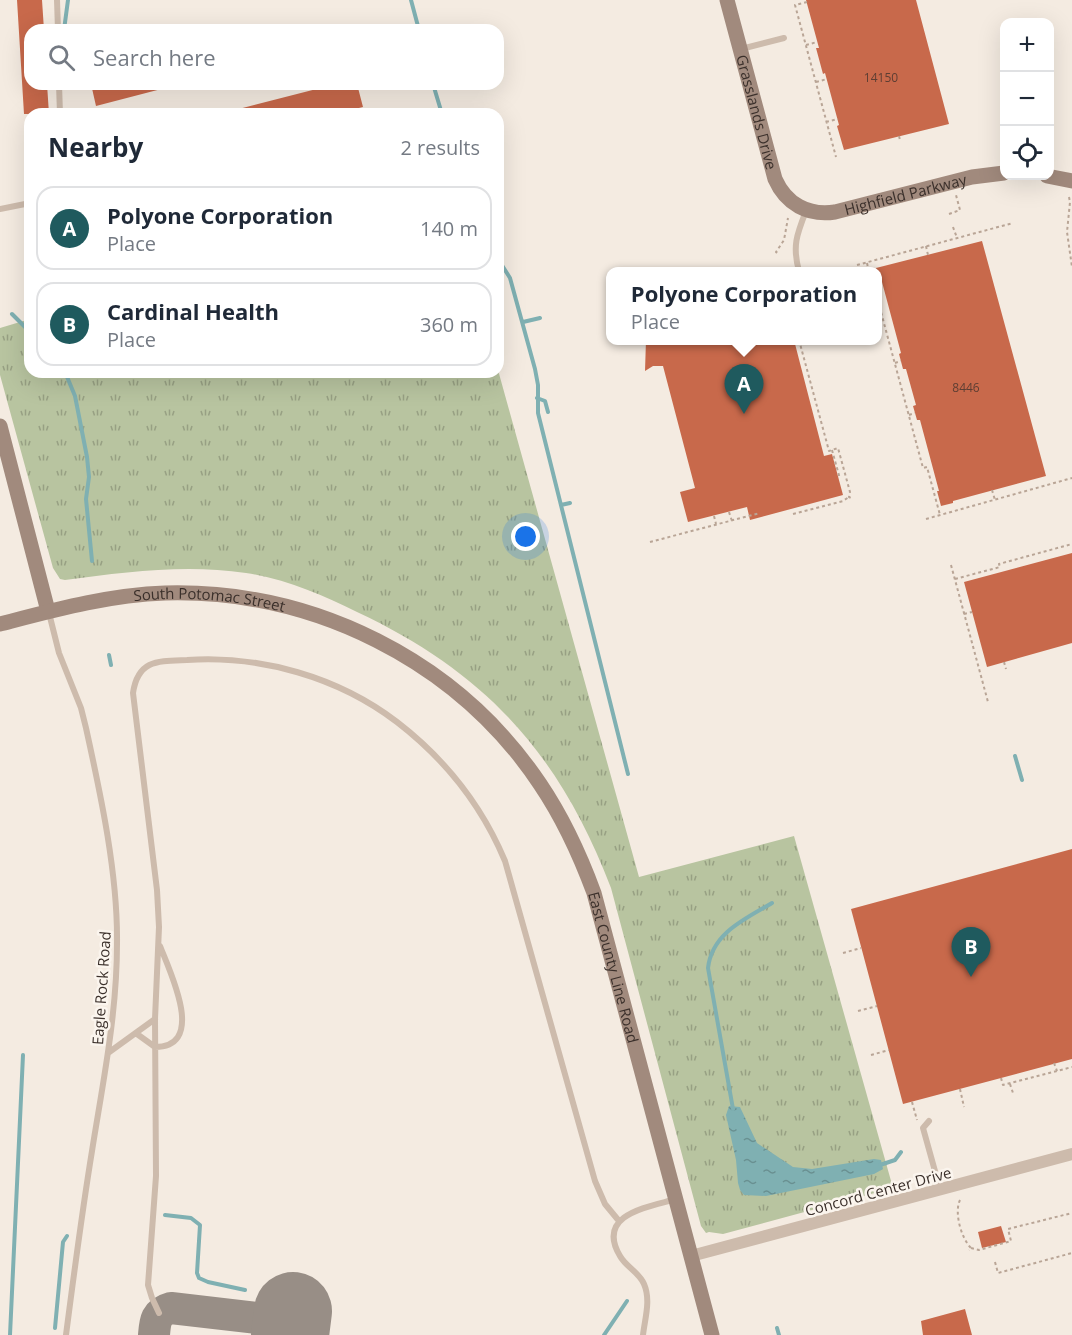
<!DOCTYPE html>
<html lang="en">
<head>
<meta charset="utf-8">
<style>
	body { margin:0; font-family:"Open Sans",sans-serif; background:#f2f2f3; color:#1f2937 }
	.controls { position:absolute; right:18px; top:18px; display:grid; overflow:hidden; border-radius:12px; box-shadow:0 6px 24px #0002 }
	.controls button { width:54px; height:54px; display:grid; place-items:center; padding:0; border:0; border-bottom:2px solid #e0e1e3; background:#fff; color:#1f2937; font:30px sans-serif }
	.you { position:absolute; left:526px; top:537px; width:21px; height:21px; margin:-15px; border:4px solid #fff; border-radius:50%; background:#1a73e8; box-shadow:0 0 0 9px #1a73e833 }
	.badge { display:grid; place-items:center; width:39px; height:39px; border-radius:50%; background:#1f5a5e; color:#fff; font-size:20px; font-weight:700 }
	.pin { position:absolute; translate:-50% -50px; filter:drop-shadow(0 2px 3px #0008) }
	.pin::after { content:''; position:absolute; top:32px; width:21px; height:18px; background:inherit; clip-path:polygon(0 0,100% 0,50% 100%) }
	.popup { position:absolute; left:606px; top:267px; width:276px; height:78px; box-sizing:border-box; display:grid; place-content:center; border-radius:12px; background:#fff; filter:drop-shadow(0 2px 4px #0005); font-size:20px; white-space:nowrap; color:#747a83 }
	.popup b { font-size:22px; color:#1f2937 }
	.popup::after { content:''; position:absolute; left:50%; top:100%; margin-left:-12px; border:12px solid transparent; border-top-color:#fff }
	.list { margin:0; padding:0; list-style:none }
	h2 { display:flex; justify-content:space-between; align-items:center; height:78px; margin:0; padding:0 24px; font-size:26px }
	h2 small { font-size:20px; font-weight:400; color:#747a83 }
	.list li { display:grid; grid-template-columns:39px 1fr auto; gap:18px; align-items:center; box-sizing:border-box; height:84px; margin:0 12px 12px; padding:0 12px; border:2px solid #e0e1e3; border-radius:18px }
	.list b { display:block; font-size:22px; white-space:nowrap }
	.list p { margin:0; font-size:20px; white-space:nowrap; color:#747a83 }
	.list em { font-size:20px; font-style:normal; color:#747a83 }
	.icon { flex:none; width:33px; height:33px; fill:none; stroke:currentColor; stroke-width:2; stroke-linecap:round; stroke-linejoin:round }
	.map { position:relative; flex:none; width:1072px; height:1335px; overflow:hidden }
	.search { position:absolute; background:#fff; box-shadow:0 6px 24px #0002; left:24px; top:24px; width:480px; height:66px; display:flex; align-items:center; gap:15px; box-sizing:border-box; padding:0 21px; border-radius:18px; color:#747a83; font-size:22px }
	.panel { position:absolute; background:#fff; box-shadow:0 6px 24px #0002; left:24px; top:108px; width:480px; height:270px; border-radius:18px }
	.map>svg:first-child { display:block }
	.grass { fill:url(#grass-tufts) }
	.water { fill:url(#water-ripples) }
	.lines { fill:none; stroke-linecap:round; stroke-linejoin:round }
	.stream { stroke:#7fb0b2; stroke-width:4 }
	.taxiway { stroke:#988e86; stroke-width:32 }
	.runway { stroke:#988e86; stroke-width:78 }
	.building { fill:#c8694b }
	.path { stroke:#b9a596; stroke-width:2; stroke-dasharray:3 3; stroke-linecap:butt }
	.lane { stroke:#cdbbac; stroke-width:6 }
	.street { stroke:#cdbbac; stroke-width:12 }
	.secondary { stroke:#a18a7d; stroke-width:15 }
	.labels { text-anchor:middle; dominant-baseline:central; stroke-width:5; stroke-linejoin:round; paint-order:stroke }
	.number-label { font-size:12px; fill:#5e3e33 }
	.street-label { font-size:15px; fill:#3b302b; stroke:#fbf5ee }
</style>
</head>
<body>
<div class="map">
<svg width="1072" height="1335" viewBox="0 0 1072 1335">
	<defs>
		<pattern id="grass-tufts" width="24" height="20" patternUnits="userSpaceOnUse" patternTransform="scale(1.5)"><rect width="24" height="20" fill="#b8c4a0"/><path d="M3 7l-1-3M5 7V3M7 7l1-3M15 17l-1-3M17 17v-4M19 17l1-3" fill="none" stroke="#97a083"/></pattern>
		<pattern id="water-ripples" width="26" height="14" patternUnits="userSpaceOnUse" patternTransform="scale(1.5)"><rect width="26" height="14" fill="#7fb0b2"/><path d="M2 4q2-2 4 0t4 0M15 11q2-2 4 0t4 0" fill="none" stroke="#699091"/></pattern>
	</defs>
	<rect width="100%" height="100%" fill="#f4ebe1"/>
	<path class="grass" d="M 30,319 L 30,372 L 498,372 L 498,370 L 639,877 L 794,836 L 893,1188 L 723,1234 L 709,1232 L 706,1233 L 701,1226 L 611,888 C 560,755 487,673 357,612 C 322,595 286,579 246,573 C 185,564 126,572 65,580 L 60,579 L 53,568 L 0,375 L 0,328 Z"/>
	<path class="water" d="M 729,1106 L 740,1107 L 757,1143 L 793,1167 L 812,1169 L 874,1159 L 881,1160 L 883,1169 L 874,1174 L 766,1196 L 744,1195 L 740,1190 L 738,1183 L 736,1160 L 726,1115 Z"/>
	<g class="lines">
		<path class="stream" d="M 411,0 L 419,30
			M 64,30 L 68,0
			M 433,84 L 442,114
			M 498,259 L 510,278 L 535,369 L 538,385 L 538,413 L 628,774
			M 12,314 L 30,332
			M 523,322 L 540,318
			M 65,372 L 75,396 L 87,457 L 89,477 L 86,499 L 92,561
			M 537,398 L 545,401 L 548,412
			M 561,505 L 570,503
			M 109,655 L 111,665
			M 1015,756 L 1022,780
			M 733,1109 L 708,968 C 712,933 745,919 772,903
			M 880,1165 L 895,1160 L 901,1152
			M 165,1215 L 191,1218 L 200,1225 L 197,1273 L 199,1278 L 208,1282 L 245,1290
			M 55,1328 L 63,1242 L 67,1236
			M 777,1328 L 779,1335
			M 10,1335 L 23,1055
			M 604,1335 L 627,1301"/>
		<path class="taxiway" d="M 154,1335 C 155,1321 156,1312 171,1308 L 291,1322"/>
		<path class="runway" d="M 290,1335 L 293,1311"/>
	</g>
	<path class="building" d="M 17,0 L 42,0 L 44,30 L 30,30 L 30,84 L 47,84 L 49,114 L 24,114 Z
		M 806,0 L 916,0 L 949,124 L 844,150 L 837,126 L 839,125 L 825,73 L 823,74 L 816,48 L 819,48 Z
		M 91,84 L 168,84 L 169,87 L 96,106 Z
		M 336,84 L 357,84 L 363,107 L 334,114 L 231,114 L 231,111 Z
		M 982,241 L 1046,476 L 953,501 L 953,503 L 941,506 L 937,491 L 939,491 L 920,420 L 917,420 L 913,406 L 916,405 L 906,369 L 903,369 L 899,354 L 901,353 L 882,282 L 880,283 L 876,268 Z
		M 646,340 L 794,340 L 824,456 L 832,454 L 843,495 L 750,520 L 747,507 L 688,522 L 680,492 L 695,488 L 663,366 L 653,366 L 645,371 Z
		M 1072,553 L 1072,643 L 987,667 L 964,582 Z
		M 1072,849 L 1072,1059 L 903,1104 L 851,909 Z
		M 1001,1226 L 1006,1242 L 982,1248 L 978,1232 Z
		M 965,1309 L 972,1335 L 923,1335 L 921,1321 Z"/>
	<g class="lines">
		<path class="path" d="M 807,2 L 795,5 L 836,157
			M 806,45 L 817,42
			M 816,82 L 827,79
			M 826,122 L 838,119
			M 899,136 L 900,140
			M 1069,197 L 1070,202 L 1067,232 L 1072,267
			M 949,214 L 960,210 L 956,195
			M 953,227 L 957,238
			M 926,246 L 928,255
			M 777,253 L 776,252 L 784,240 L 788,218
			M 867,263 L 869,272
			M 857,265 L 1013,223
			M 779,269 L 780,272
			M 878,301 L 923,468 L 927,467 L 940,515
			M 799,340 L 829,451 L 838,448 L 850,492 L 849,497 L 851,498
			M 895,363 L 901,361
			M 909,415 L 915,413
			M 832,450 L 840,479
			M 992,490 L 995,500
			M 729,512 L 732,521
			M 793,514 L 843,501 L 849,497
			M 714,516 L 716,524
			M 926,519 L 1072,478
			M 650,542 L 760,513
			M 951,565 L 988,702
			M 955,579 L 1000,567 L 999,564 L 1072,544
			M 964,614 L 972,612
			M 1004,662 L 1006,669
			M 843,953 L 861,948
			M 858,1011 L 877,1006
			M 871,1055 L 889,1050
			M 1054,1063 L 1057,1071
			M 1001,1078 L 1003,1085 L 1072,1067
			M 1010,1084 L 1013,1093
			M 960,1089 L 964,1107
			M 912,1102 L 917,1120
			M 960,1200 C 954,1212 961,1238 971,1248 L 969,1250
			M 971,1248 L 979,1250 L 1011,1241 L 1008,1229 L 1072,1213
			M 995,1262 L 998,1273 L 1072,1253"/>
		<path class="lane" d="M 57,0 L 58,30
			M 741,49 L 784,38
			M 59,84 L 60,114
			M 0,209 L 30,203
			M 799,271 C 792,246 797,234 806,211
			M 49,613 L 59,653 L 81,708 L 86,728 C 101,796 118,875 117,944 C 117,1014 103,1082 92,1151 C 82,1212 74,1273 66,1335
			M 137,1034 L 155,1047 C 207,1047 170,972 160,946
			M 108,1053 L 155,1019
			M 929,1121 L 923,1128 L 940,1189
			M 159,1313 L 152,1298 L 148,1285 L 156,1176 L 155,1019 L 159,927 L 157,890 L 133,693 C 138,659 159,661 187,660 C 261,655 338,677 397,722 C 445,759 482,806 505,861 L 595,1181 L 605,1204 L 619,1221
			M 643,1335 C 645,1318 651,1300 644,1284 C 639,1272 626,1267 620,1256 C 595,1214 649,1207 676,1199"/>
		<path class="street" d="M 691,1256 L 1072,1154"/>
		<g class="secondary">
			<path id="s1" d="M 727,0 L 775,179 C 786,204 808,216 835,212 L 972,177 L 1004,173"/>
			<path d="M 1047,176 L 1072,181"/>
			<path d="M 0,426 L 48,611"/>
			<path id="s2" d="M 0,624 C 54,610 108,595 165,593 C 313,589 457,660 540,784 C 563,818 580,855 594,893 L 712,1335"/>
		</g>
	</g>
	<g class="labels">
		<g class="number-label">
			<text x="881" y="77">14150</text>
			<text x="966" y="387">8446</text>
		</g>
		<g class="street-label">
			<text stroke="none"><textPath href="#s1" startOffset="116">Grasslands Drive</textPath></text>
			<text stroke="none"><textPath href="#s1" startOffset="332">Highfield Parkway</textPath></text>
			<text stroke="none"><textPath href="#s2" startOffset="213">South Potomac Street</textPath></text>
			<text stroke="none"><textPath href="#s2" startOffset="806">East County Line Road</textPath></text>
			<text transform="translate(101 988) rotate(-86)">Eagle Rock Road</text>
			<text transform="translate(878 1191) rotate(-15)">Concord Center Drive</text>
		</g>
	</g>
</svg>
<div class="controls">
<button>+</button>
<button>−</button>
<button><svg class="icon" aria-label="locate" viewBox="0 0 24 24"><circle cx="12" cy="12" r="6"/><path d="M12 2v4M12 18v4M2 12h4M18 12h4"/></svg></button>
</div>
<div class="you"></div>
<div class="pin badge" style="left:744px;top:414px">A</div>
<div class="popup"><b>Polyone Corporation</b>Place</div>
<div class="pin badge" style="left:971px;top:977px">B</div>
<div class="search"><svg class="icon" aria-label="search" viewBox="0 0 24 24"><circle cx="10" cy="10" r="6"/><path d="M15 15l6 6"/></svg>Search here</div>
<section class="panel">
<h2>Nearby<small>2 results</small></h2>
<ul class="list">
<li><span class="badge">A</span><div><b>Polyone Corporation</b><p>Place</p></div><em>140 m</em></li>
<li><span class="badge">B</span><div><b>Cardinal Health</b><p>Place</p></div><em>360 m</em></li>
</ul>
</section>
</div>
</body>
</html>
